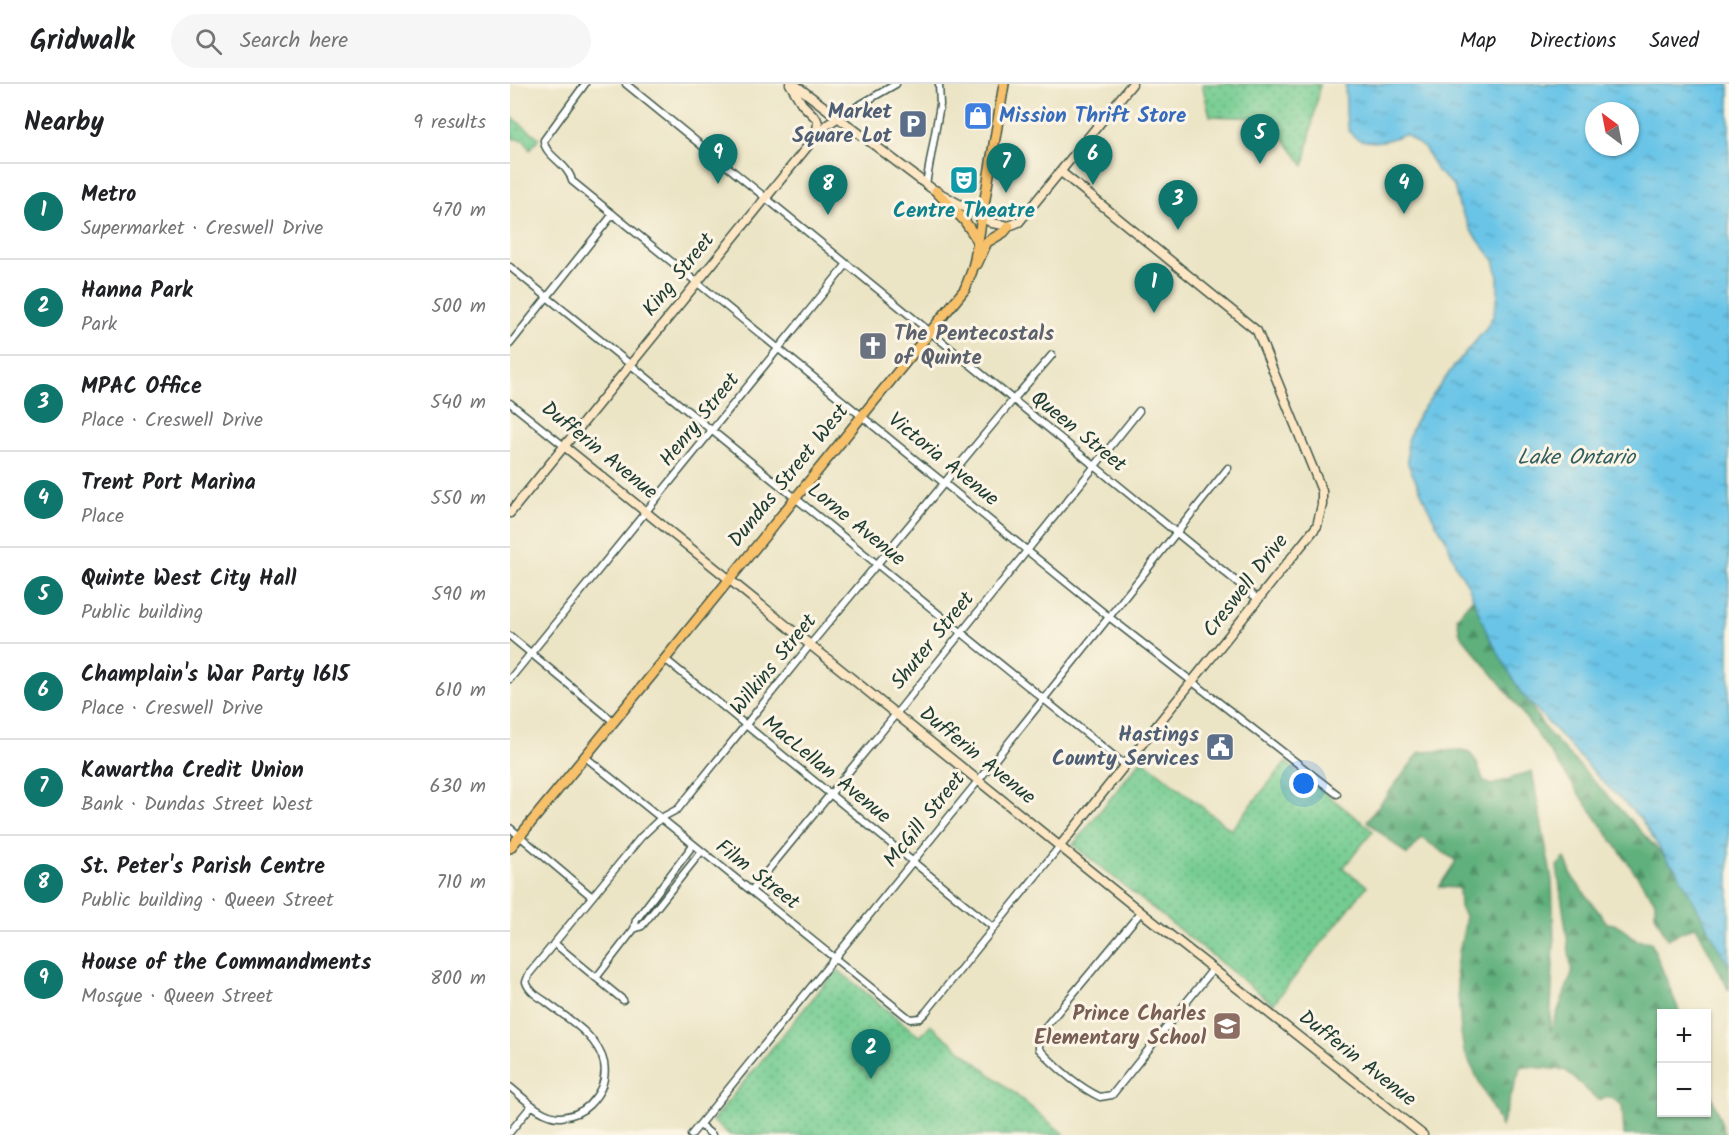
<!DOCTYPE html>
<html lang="en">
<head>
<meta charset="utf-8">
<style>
	body { margin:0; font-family:Kalam,sans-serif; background:#f6f6f6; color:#202124 }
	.controls { position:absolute; right:18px; bottom:18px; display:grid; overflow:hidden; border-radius:0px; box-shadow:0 2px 4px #0004 }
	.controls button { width:54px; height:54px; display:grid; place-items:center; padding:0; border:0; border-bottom:2px solid #e0e0e0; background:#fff; color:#202124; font:30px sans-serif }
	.compass { position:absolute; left:1075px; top:18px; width:54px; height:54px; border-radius:50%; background:#fff; box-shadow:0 2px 4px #0004; rotate:328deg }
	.you { position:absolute; left:794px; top:700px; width:21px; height:21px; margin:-15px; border:4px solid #fff; border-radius:50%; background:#1a73e8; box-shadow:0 0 0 9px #1a73e833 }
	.badge { display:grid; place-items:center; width:39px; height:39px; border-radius:50%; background:#0f766e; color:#fff; font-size:20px; font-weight:700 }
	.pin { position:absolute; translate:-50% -50px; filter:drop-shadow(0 2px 3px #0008) }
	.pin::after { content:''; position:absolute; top:32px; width:21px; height:18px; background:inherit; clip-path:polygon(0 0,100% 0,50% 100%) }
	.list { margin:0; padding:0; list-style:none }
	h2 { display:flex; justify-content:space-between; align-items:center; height:78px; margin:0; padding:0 24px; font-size:26px }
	h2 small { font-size:20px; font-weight:400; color:#757577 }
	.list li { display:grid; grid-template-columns:39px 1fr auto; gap:18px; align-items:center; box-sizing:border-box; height:96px; padding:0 24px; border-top:2px solid #e0e0e0 }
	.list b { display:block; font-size:22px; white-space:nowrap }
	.list p { margin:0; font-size:20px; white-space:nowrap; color:#757577 }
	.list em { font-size:20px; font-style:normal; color:#757577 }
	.icon { flex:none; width:33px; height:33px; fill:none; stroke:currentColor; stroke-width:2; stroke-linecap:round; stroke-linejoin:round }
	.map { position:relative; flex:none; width:1219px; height:1051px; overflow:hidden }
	header { display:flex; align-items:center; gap:36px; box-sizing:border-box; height:84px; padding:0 30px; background:#fff; border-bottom:2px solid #e0e0e0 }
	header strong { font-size:28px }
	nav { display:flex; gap:33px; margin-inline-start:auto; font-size:21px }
	.search { width:420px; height:54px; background:#f6f6f6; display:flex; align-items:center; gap:15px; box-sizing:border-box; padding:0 21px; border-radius:33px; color:#757577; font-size:22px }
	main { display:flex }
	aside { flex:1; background:#fff }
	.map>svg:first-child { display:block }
	.forest { fill:url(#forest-firs); stroke:#3f7658; stroke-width:1.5 }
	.park { fill:url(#park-dots); stroke:#4a8462; stroke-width:1.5 }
	.water { fill:url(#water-ripples); stroke:#44808e; stroke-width:1.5; fill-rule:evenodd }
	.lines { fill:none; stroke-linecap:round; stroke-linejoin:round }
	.street-casing { stroke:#3e564a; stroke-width:9 }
	.secondary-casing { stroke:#3e564a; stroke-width:11 }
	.primary-casing { stroke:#3e564a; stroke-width:12 }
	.street { stroke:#fff; stroke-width:6 }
	.secondary { stroke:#fce6c4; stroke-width:8 }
	.primary { stroke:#f7c06b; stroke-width:9 }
	.labels { text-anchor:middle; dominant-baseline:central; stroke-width:6; stroke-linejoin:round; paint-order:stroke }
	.service-label { font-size:21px; font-weight:bold; fill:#4e5e75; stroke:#fcf5e5; text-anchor:end }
	.shop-label { font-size:21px; font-weight:bold; fill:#366cbe; stroke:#fcf5e5; text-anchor:start }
	.culture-label { font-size:21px; font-weight:bold; fill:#0d838f; stroke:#fcf5e5 }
	.street-label { font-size:21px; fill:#1f3d34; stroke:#fcf5e5 }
	.worship-label { font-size:21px; font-weight:bold; fill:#5b616d; stroke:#fcf5e5; text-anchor:start }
	.education-label { font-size:21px; font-weight:bold; fill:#785e54; stroke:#fcf5e5; text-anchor:end }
	.water-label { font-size:22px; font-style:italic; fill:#325f61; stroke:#fcf5e5 }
</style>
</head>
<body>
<header>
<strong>Gridwalk</strong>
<div class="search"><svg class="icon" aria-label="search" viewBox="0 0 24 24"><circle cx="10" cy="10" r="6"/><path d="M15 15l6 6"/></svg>Search here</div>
<nav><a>Map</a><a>Directions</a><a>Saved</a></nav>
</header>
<main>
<aside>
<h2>Nearby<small>9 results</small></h2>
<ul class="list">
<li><span class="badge">1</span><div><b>Metro</b><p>Supermarket · Creswell Drive</p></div><em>470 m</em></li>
<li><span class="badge">2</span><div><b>Hanna Park</b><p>Park</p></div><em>500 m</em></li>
<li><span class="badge">3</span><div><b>MPAC Office</b><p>Place · Creswell Drive</p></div><em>540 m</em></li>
<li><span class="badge">4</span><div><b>Trent Port Marina</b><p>Place</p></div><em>550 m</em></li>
<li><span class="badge">5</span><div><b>Quinte West City Hall</b><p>Public building</p></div><em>590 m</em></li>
<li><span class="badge">6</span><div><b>Champlain's War Party 1615</b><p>Place · Creswell Drive</p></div><em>610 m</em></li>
<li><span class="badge">7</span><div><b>Kawartha Credit Union</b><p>Bank · Dundas Street West</p></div><em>630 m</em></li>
<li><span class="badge">8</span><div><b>St. Peter's Parish Centre</b><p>Public building · Queen Street</p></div><em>710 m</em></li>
<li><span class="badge">9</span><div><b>House of the Commandments</b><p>Mosque · Queen Street</p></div><em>800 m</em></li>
</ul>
</aside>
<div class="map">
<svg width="1219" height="1051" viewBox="0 0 1219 1051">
	<defs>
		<pattern id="forest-firs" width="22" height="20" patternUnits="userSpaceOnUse" patternTransform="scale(1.5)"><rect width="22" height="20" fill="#5fb07b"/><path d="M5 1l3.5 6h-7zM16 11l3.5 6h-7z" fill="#4e9066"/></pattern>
		<pattern id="park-dots" width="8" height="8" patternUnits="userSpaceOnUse" patternTransform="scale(1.5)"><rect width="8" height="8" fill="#74cc91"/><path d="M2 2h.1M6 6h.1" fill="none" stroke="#5fa777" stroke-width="1.8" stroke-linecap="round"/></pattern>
		<pattern id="water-ripples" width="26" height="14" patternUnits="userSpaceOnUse" patternTransform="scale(1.5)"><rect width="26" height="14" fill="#69c4e7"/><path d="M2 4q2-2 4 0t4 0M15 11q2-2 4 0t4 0" fill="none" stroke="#56a0bc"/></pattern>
	</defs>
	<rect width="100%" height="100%" fill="#fcf5e5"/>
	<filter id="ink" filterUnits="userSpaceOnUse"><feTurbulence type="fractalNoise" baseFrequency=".0167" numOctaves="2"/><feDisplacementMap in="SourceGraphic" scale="12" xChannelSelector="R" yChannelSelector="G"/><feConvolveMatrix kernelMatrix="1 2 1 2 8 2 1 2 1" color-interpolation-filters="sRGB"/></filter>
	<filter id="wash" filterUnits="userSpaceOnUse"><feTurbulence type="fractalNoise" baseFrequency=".008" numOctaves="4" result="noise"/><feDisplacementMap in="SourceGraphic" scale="24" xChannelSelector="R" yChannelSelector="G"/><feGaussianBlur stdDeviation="1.35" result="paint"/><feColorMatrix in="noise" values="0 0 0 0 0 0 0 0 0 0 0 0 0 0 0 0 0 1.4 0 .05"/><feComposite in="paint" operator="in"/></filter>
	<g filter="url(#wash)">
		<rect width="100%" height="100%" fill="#ebe4c5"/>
		<path class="forest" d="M 963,514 L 979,553 L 1035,645 L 1166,785 L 1219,882 L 1219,907 L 1186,842 L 1157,855 L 1145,830 L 1145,817 L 998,609 L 950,550 L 947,533 Z
			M 951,666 L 959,668 L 966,677 L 974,698 L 982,701 L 1022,687 L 1042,796 L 1044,859 L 1040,948 L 1062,889 L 1047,782 L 1055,774 L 1063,794 L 1097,839 C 1117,841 1113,849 1126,856 C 1130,857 1137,857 1141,858 L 1170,929 L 1152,930 L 1152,1028 L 1196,1028 L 1197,1000 L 1216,1051 L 1114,1051 L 1112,1021 L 1100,1013 L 1088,1016 L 1055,986 L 1011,982 L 991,1042 L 954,967 L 951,949 L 946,882 L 955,840 L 955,832 L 950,823 L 949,804 L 929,803 L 946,777 L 912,754 L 897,771 L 857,737 L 910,668 Z"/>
		<path class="park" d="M 692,0 L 810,0 L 794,82 L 766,44 L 751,34 L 700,32 Z
			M 0,32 L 29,54 L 20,66 L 14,56 L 0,54 Z
			M 632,675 L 721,746 L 776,678 L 863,747 L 833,784 L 857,802 L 763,920 L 563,761 Z
			M 327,885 L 410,953 L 420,941 L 555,1051 L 220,1051 L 202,1037 Z"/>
		<path class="water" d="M 836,0 L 1219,0 L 1219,882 L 1166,785 L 1157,776 L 1131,735 L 1093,698 L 1011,609 L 977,549 L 958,501 L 946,482 L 936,455 L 925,438 L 898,380 L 897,356 L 909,330 L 945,281 L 975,246 L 983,232 L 988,211 L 988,191 L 984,176 L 962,148 L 949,122 L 944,102 L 927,87 L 915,65 L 896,51 C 888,51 881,56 873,57 C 840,61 835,48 836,19 C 836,12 834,7 836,0 ZM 1084,27 L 1120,27 L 1120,63 L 1084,63 Z"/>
	</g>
	<g filter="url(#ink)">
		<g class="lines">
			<g class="street-casing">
				<path id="street" d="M 75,0 L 34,56 C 33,71 59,80 62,97 L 599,533 L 827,710
					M 116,0 L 749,516
					M 327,34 L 386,0
					M 416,100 L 430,21 L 429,0
					M 0,183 L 615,681
					M 0,260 L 103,130
					M 0,319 L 54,362
					M 0,552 L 103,637
					M 155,575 L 484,844
					M 0,595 L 337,180
					M 74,672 L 400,935 L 410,934 L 416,928 L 550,762
					M 0,744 L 81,812
					M 241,807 L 386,630 L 629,327
					M 631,828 L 537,941 L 529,954 L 529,965 C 546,983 569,1003 590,1013 L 602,1011 L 703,885
					M 124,845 L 132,842 L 191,768
					M 44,859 L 113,916
					M 86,894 L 124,845 L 126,836 L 183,761
					M 0,1003 C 14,1014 32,1034 51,1033 C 62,1032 71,1029 79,1021 C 91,1009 97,996 94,979 C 88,951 56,934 35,917 C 27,912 19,907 16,898 L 19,890 L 131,753 L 151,734 L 168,725 L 300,561 L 503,316 L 542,271
					M 190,1041 L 202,1051
					M 0,1048 L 22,1021
					M 181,1051 L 468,697 L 718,384"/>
			</g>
			<g class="secondary-casing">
				<path id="secondary" d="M 280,0 L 292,20 L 306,34 L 308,39 L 306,52
					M 284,0 L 421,104 L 482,139 L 499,142 L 509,138 L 622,0
					M 54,362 L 631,828 L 913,1051
					M 0,429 L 306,52 L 317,41 L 327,34
					M 550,762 L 807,442 L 812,421 L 812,407 L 747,247 L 551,88"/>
			</g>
			<g class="primary-casing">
				<path id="primary" d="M 426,107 L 454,136 L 468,157
					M 467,180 L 477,158 L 494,148 L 499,142
					M 0,764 L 155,575 L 455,205 L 462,187 L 465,175 L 494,0"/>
			</g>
			<use href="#street" class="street"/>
			<use href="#secondary" class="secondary"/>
			<use href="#primary" class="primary"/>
		</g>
	</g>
	<defs>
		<g id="shop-square" transform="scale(1.5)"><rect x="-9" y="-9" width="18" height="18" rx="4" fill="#3f7fe0" stroke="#fcf5e5"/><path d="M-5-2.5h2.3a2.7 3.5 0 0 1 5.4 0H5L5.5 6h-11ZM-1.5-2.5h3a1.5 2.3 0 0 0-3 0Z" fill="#fff"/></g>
		<g id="parking-square" transform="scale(1.5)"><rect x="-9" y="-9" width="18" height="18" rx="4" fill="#5c6f8a" stroke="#fcf5e5"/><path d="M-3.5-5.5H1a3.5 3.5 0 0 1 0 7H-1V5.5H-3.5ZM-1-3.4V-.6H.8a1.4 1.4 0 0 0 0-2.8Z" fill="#fff"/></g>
		<g id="theatre-square" transform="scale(1.5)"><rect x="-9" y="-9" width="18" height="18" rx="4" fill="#0f9aa8" stroke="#fcf5e5"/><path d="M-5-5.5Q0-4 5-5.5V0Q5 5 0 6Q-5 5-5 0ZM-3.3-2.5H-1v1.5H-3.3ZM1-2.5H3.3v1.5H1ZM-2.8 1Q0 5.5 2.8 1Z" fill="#fff"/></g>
		<g id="church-square" transform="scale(1.5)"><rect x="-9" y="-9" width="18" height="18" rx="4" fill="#6b7280" stroke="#fcf5e5"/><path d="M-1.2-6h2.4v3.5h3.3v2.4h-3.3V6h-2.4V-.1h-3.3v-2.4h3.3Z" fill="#fff"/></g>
		<g id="civic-square" transform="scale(1.5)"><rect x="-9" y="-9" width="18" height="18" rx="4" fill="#5c6f8a" stroke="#fcf5e5"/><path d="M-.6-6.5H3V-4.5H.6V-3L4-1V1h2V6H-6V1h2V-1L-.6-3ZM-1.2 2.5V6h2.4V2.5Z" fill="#fff"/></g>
		<g id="school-square" transform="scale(1.5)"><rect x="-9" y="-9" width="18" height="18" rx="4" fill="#8d6e63" stroke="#fcf5e5"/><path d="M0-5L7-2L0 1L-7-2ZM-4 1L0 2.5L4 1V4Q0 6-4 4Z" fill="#fff"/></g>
	</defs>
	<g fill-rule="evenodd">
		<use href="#shop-square" x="468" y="32"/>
		<use href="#parking-square" x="403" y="40"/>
		<use href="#theatre-square" x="454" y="96"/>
		<use href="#church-square" x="363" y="262"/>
		<use href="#civic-square" x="710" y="663"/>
		<use href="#school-square" x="717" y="942"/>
	</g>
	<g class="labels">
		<g class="service-label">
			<text x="382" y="28">Market<tspan x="382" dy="24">Square Lot</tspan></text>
			<text x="689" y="651">Hastings<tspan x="689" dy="24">County Services</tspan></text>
		</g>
		<g class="shop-label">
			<text x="489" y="32">Mission Thrift Store</text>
		</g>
		<g class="culture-label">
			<text x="454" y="127">Centre Theatre</text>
		</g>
		<g class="street-label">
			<text transform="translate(169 191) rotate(-51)">King Street</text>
			<text transform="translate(190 336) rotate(-51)">Henry Street</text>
			<text transform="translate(568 348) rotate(39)">Queen Street</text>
			<text transform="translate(89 367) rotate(39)">Dufferin Avenue</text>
			<text transform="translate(433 376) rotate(39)">Victoria Avenue</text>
			<text transform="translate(279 392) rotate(-51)">Dundas Street West</text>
			<text transform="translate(346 441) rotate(39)">Lorne Avenue</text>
			<text transform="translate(736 502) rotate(-52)">Creswell Drive</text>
			<text transform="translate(423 557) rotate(-51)">Shuter Street</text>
			<text transform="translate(264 581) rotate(-51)">Wilkins Street</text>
			<text transform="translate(467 672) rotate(39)">Dufferin Avenue</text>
			<text transform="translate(316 686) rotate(39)">MacLellan Avenue</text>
			<text transform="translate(415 736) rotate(-51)">McGill Street</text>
			<text transform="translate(247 791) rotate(38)">Film Street</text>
			<text transform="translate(847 975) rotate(38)">Dufferin Avenue</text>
		</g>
		<g class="worship-label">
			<text x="384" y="250">The Pentecostals<tspan x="384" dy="24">of Quinte</tspan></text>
		</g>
		<g class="education-label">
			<text x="696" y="930">Prince Charles<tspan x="696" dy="24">Elementary School</tspan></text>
		</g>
		<g class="water-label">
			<text x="1066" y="374">Lake Ontario</text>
		</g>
	</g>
</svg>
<div class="controls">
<button>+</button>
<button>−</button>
</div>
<svg class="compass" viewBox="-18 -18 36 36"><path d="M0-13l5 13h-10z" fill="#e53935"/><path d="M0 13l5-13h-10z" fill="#757577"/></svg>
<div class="you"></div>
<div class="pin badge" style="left:644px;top:229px">1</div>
<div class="pin badge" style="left:361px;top:995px">2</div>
<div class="pin badge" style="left:668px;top:146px">3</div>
<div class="pin badge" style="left:894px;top:130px">4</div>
<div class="pin badge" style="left:750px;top:80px">5</div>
<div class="pin badge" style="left:583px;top:101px">6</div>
<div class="pin badge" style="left:496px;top:109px">7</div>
<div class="pin badge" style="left:318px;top:131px">8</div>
<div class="pin badge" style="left:208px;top:100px">9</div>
</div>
</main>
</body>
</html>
